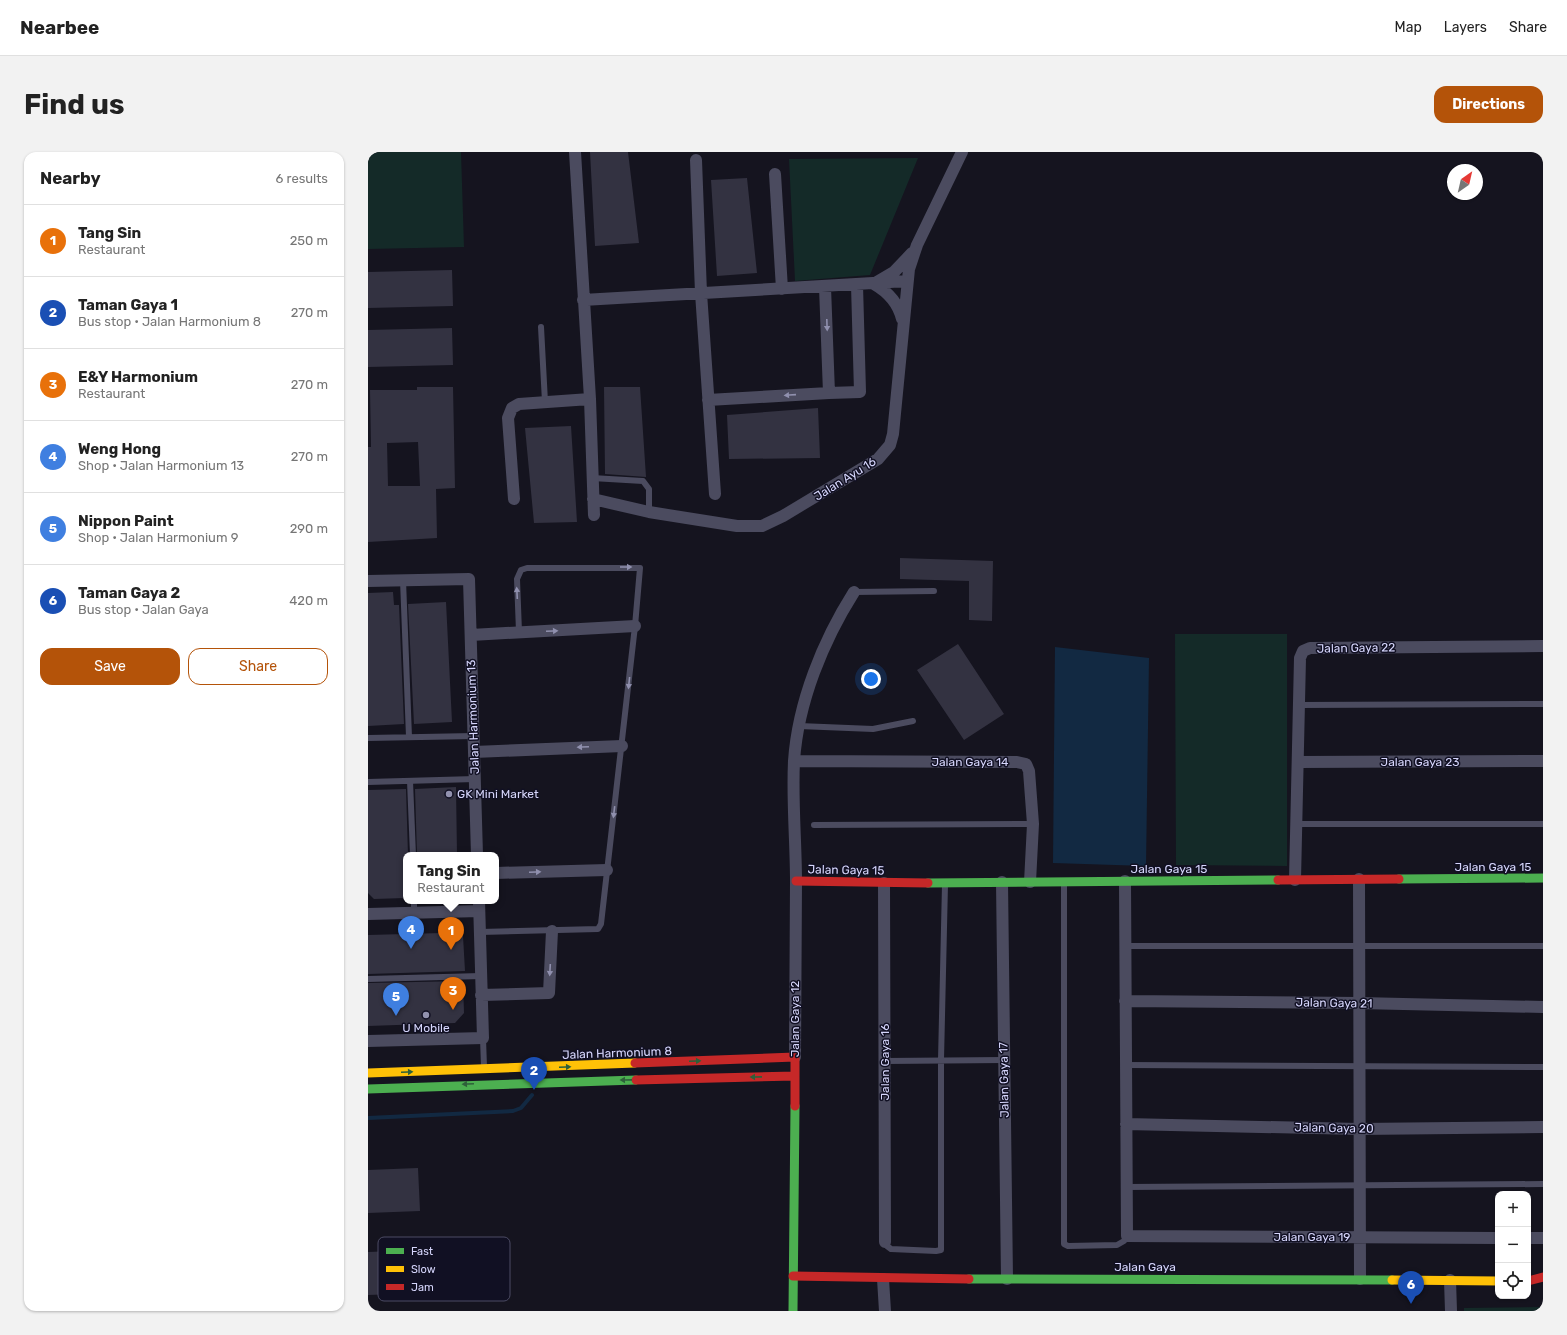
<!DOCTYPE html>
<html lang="en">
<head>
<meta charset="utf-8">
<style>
	body { margin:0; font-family:Rubik,sans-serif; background:#f2f2f2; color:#222 }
	.controls { position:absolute; right:12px; bottom:12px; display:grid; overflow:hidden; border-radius:8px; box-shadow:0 1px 3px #0004 }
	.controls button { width:36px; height:36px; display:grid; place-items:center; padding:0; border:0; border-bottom:1px solid #e0e0e0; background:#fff; color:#222; font:20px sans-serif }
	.compass { position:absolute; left:1079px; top:12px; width:36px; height:36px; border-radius:50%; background:#fff; box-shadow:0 1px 3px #0004; rotate:34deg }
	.you { position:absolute; left:503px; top:527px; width:14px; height:14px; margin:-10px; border:3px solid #fff; border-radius:50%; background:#1a73e8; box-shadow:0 0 0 6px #1a73e833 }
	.badge { display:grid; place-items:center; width:26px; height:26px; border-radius:50%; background:#b45309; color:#fff; font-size:13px; font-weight:700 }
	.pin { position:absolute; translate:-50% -33px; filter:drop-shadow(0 1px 2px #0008) }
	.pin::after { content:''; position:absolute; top:21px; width:14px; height:12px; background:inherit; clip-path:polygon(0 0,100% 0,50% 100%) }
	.popup { position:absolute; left:35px; top:700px; width:96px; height:52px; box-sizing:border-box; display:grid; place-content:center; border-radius:8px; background:#fff; filter:drop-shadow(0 1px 3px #0005); font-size:13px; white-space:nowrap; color:#767676 }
	.popup b { font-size:15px; color:#222 }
	.popup::after { content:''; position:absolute; left:50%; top:100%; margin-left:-8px; border:8px solid transparent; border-top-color:#fff }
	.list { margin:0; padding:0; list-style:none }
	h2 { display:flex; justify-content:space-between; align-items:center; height:52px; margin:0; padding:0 16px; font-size:17px }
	h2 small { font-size:13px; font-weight:400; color:#767676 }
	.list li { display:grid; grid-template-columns:26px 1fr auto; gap:12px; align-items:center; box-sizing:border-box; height:72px; padding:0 16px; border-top:1px solid #e0e0e0 }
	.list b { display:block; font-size:15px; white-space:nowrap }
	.list p { margin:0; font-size:13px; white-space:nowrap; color:#767676 }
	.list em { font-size:13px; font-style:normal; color:#767676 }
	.actions { display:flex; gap:8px; padding:12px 16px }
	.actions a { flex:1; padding:9px 0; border:1px solid #b45309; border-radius:12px; text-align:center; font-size:14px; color:#b45309 }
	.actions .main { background:#b45309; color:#fff }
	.icon { flex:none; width:22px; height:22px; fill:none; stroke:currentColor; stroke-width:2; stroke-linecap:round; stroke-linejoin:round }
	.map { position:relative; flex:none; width:1175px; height:1159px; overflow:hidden; border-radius:12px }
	header { display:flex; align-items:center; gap:24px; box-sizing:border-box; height:56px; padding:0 20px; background:#fff; border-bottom:1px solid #e0e0e0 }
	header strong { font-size:19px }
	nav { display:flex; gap:22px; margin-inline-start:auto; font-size:14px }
	.intro { display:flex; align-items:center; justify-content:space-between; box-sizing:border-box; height:96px; padding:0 24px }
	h1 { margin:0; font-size:28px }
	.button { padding:10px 18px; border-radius:12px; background:#b45309; color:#fff; font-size:14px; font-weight:700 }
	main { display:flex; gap:24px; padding:0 24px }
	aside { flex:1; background:#fff; border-radius:12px; box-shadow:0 1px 3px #0004 }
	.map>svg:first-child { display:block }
	.green { fill:#142a28 }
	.water { fill:#122942 }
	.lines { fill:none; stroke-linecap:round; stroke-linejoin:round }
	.stream { stroke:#122942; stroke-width:4 }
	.building { fill:#333241; fill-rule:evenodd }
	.lane { stroke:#4b4b5f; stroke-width:6 }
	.street { stroke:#4b4b5f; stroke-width:12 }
	.fast { stroke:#4caf50; stroke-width:9 }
	.slow { stroke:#ffc107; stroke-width:9 }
	.jam { stroke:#c62828; stroke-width:9 }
	.oneway { fill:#9090ae }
	.oneway2 { fill:#2e603a }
	.poi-dot { fill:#9292af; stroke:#111023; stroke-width:1.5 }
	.labels { text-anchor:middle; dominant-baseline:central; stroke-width:3; stroke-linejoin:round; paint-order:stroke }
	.street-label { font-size:12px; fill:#d6d6fc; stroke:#111023 }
	.poi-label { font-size:12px; fill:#d6d6fc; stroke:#111023; text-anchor:start }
	.key { fill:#111023; stroke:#4c4b64; stroke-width:1 }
	.key-label { font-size:11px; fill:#d6d6fc }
</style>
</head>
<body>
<header>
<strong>Nearbee</strong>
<nav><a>Map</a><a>Layers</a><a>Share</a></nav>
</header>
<div class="intro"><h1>Find us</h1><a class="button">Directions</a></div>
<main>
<aside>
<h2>Nearby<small>6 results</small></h2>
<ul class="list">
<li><span class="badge" style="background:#e8710a">1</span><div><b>Tang Sin</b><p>Restaurant</p></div><em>250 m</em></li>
<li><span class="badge" style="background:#1a4fb4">2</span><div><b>Taman Gaya 1</b><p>Bus stop · Jalan Harmonium 8</p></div><em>270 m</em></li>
<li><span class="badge" style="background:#e8710a">3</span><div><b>E&amp;Y Harmonium</b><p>Restaurant</p></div><em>270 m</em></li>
<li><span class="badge" style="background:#3f7fe0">4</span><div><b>Weng Hong</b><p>Shop · Jalan Harmonium 13</p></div><em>270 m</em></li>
<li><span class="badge" style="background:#3f7fe0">5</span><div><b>Nippon Paint</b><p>Shop · Jalan Harmonium 9</p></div><em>290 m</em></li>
<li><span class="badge" style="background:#1a4fb4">6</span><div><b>Taman Gaya 2</b><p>Bus stop · Jalan Gaya</p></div><em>420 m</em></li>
</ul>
<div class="actions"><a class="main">Save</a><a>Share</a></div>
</aside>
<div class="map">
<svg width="1175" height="1159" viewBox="0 0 1175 1159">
	<rect width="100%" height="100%" fill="#15141f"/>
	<path class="green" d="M 0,0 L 93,0 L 96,95 L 0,97 Z
		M 550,6 L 502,123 L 427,129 L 421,7 Z
		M 807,482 L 919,482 L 919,714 L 808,713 Z
		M 1175,1155 L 1175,1159 L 1096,1159 L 1096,1156 Z"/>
	<path class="water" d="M 687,495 L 781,506 L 778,714 L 685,711 Z"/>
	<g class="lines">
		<path class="stream" d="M 0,966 L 145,959 L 153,956 L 164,943"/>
	</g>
	<path class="building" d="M 222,0 L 260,0 L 271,91 L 227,94 Z
		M 379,26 L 389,121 L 349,124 L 343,28 Z
		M 84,118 L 85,154 L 0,156 L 0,120 Z
		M 84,176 L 85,213 L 0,215 L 0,178 Z
		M 49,235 L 85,235 L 87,336 L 68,337 L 69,386 L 0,390 L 0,295 L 3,295 L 2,238 L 49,238 ZM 50,290 L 52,334 L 20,334 L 19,291 Z
		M 236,235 L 272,235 L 278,325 L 237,322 Z
		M 450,256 L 452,306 L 361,307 L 359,263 Z
		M 203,274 L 209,370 L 166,371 L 157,276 Z
		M 532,406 L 625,409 L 624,469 L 601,468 L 601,429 L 532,427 Z
		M 25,440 L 26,453 L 31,453 L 36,572 L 0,574 L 0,441 Z
		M 78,450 L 84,570 L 46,572 L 40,452 Z
		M 590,492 L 636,562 L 596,588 L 549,518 Z
		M 88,635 L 89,703 L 49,703 L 47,637 Z
		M 38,637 L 40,703 L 36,703 L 37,746 L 6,747 L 0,741 L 0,638 Z
		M 74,777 L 85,777 L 95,784 L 97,819 L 0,822 L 0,783 L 74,781 Z
		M 95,829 L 96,861 L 87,871 L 0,874 L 0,831 Z
		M 50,1016 L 52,1059 L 0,1061 L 0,1018 Z
		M 52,1098 L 55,1141 L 0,1143 L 0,1100 Z
		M 109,1120 L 110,1146 L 95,1146 L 94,1121 Z"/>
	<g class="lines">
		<path class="lane" d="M 173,175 L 177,250
			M 224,326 L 275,329 L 281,337 L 281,360
			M 35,428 L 41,585
			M 486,440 L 566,439
			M 931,553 L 1175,552
			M 431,574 L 505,577 L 545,569
			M 0,586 L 106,584
			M 42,629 L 45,703
			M 0,630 L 107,627
			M 928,672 L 1175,672
			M 446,673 L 665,672
			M 696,731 L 696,1092 L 700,1094 L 749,1093 L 756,1089 L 759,1084
			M 46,749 L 46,761
			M 112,780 L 230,777 L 233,772 L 267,474 L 272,416 L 159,416 L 153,418 L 149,427 L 151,480
			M 757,794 L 1175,794
			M 0,827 L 113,824
			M 115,886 L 116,915
			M 517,909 L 636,908
			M 757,913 L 1175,915
			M 758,1035 L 1175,1032
			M 517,1090 L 519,1094 L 523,1097 L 568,1099 L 573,1098 L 573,908 L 577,732"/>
		<path class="street" d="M 207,0 L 222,247 L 226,363
			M 328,8 L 333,141 L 347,342
			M 407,22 L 414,137
			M 509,130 L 526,120 L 544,101
			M 506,132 C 520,140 530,150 534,167
			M 457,135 L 461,241 L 492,240 L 489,133
			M 215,148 L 539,129
			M 340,248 L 461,241
			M 146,347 L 140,266 L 144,256 L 151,252 L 222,247
			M 225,347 L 281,360 L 369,374 L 394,374 L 415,364 L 510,307 L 522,293 L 525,282 L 541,117 L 549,93 L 594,0
			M 0,429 L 101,427 L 109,703
			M 103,483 L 267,474
			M 106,600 L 254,594
			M 426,609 L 649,610 L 658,612 L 661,619 L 665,672 L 662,730
			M 930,610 L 1175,609
			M 128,721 L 239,718
			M 991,727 L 992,1127
			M 927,728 L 932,506 L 935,499 L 942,496 L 1175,494
			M 757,729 L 759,1084 L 1130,1086
			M 634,730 L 639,1127
			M 516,731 L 517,1090
			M 0,762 L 111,759
			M 113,843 L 181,841 L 184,779
			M 757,849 L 991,851 L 1175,855
			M 0,889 L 115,886 L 111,749
			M 427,905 C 427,847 428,788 428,730 C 428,690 424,649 426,609 C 430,550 455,489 486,440
			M 758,972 L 991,977 L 1175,975
			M 1160,1086 L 1175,1086
			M 515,1127 L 517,1159
			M 1082,1128 L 1083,1159"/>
		<path class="fast" d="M 1031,727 L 1175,726
			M 560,731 L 910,728
			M 0,937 L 268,928
			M 601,1127 L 1024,1128
			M 425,1159 L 427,954"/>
		<path class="slow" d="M 0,921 L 267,911
			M 1024,1128 L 1130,1129"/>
		<path class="jam" d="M 910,728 L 1031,727
			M 428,729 L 560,731
			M 267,911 L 427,905 L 427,954
			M 268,928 L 427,924
			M 425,1124 L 601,1127
			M 1160,1129 L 1175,1125"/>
	</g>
	<defs><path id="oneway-solid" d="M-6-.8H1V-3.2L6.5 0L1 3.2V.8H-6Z"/></defs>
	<g class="oneway">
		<use href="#oneway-solid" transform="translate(459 173) rotate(88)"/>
		<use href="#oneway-solid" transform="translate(422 243) rotate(176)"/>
		<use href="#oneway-solid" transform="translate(258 415)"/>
		<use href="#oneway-solid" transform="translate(149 441) rotate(-93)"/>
		<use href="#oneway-solid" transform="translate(184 479) rotate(-3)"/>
		<use href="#oneway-solid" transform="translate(261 531) rotate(96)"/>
		<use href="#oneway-solid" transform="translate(215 595) rotate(178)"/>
		<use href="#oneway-solid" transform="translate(246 660) rotate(97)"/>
		<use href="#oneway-solid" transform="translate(167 720) rotate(-2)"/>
		<use href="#oneway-solid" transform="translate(182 818) rotate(93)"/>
	</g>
	<g class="oneway2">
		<use href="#oneway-solid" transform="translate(327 909) rotate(-2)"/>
		<use href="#oneway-solid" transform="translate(197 915) rotate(-2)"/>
		<use href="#oneway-solid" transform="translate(39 920) rotate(-2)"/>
		<use href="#oneway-solid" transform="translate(388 925) rotate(179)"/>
		<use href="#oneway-solid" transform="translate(258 928) rotate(179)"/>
		<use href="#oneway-solid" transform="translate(100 932) rotate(178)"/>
	</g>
	<g class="poi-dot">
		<circle cx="81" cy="642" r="4"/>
		<circle cx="58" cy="863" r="4"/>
	</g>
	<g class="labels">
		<g class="street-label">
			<text transform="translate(477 327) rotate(-32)">Jalan Ayu 16</text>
			<text transform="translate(988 496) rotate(-1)">Jalan Gaya 22</text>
			<text transform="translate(105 565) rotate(-92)">Jalan Harmonium 13</text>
			<text x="602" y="610">Jalan Gaya 14</text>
			<text x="1052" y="610">Jalan Gaya 23</text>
			<text x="1125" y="715">Jalan Gaya 15</text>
			<text x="801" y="717">Jalan Gaya 15</text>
			<text transform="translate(478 718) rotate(1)">Jalan Gaya 15</text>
			<text transform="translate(966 851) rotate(1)">Jalan Gaya 21</text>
			<text transform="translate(427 867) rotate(-90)">Jalan Gaya 12</text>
			<text transform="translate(249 901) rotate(-2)">Jalan Harmonium 8</text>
			<text transform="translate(517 910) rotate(-90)">Jalan Gaya 16</text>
			<text transform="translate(636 928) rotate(-91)">Jalan Gaya 17</text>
			<text transform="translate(966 976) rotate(1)">Jalan Gaya 20</text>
			<text x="944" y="1085">Jalan Gaya 19</text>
			<text x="777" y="1115">Jalan Gaya</text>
		</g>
		<g class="poi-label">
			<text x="89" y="642">GK Mini Market</text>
			<text x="58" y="876" text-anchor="middle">U Mobile</text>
		</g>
	</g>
	<rect x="10" y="1085" width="132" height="64" rx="6" class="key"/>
	<rect x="18" y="1096" width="18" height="6" fill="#4caf50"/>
	<rect x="18" y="1114" width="18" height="6" fill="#ffc107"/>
	<rect x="18" y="1132" width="18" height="6" fill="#c62828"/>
	<g class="key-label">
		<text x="43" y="1103">Fast</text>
		<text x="43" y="1121">Slow</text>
		<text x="43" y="1139">Jam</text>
	</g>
</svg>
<div class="controls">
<button>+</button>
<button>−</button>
<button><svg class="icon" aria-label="locate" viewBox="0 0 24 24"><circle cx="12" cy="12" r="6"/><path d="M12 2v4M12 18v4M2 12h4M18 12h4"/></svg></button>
</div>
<svg class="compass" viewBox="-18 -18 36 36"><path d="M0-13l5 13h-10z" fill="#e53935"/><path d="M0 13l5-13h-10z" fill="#767676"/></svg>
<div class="you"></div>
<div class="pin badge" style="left:83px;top:798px;background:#e8710a">1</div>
<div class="popup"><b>Tang Sin</b>Restaurant</div>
<div class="pin badge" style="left:166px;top:938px;background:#1a4fb4">2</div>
<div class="pin badge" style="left:85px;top:858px;background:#e8710a">3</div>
<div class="pin badge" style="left:43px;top:797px;background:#3f7fe0">4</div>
<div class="pin badge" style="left:28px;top:864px;background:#3f7fe0">5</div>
<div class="pin badge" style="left:1043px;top:1152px;background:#1a4fb4">6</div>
</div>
</main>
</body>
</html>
